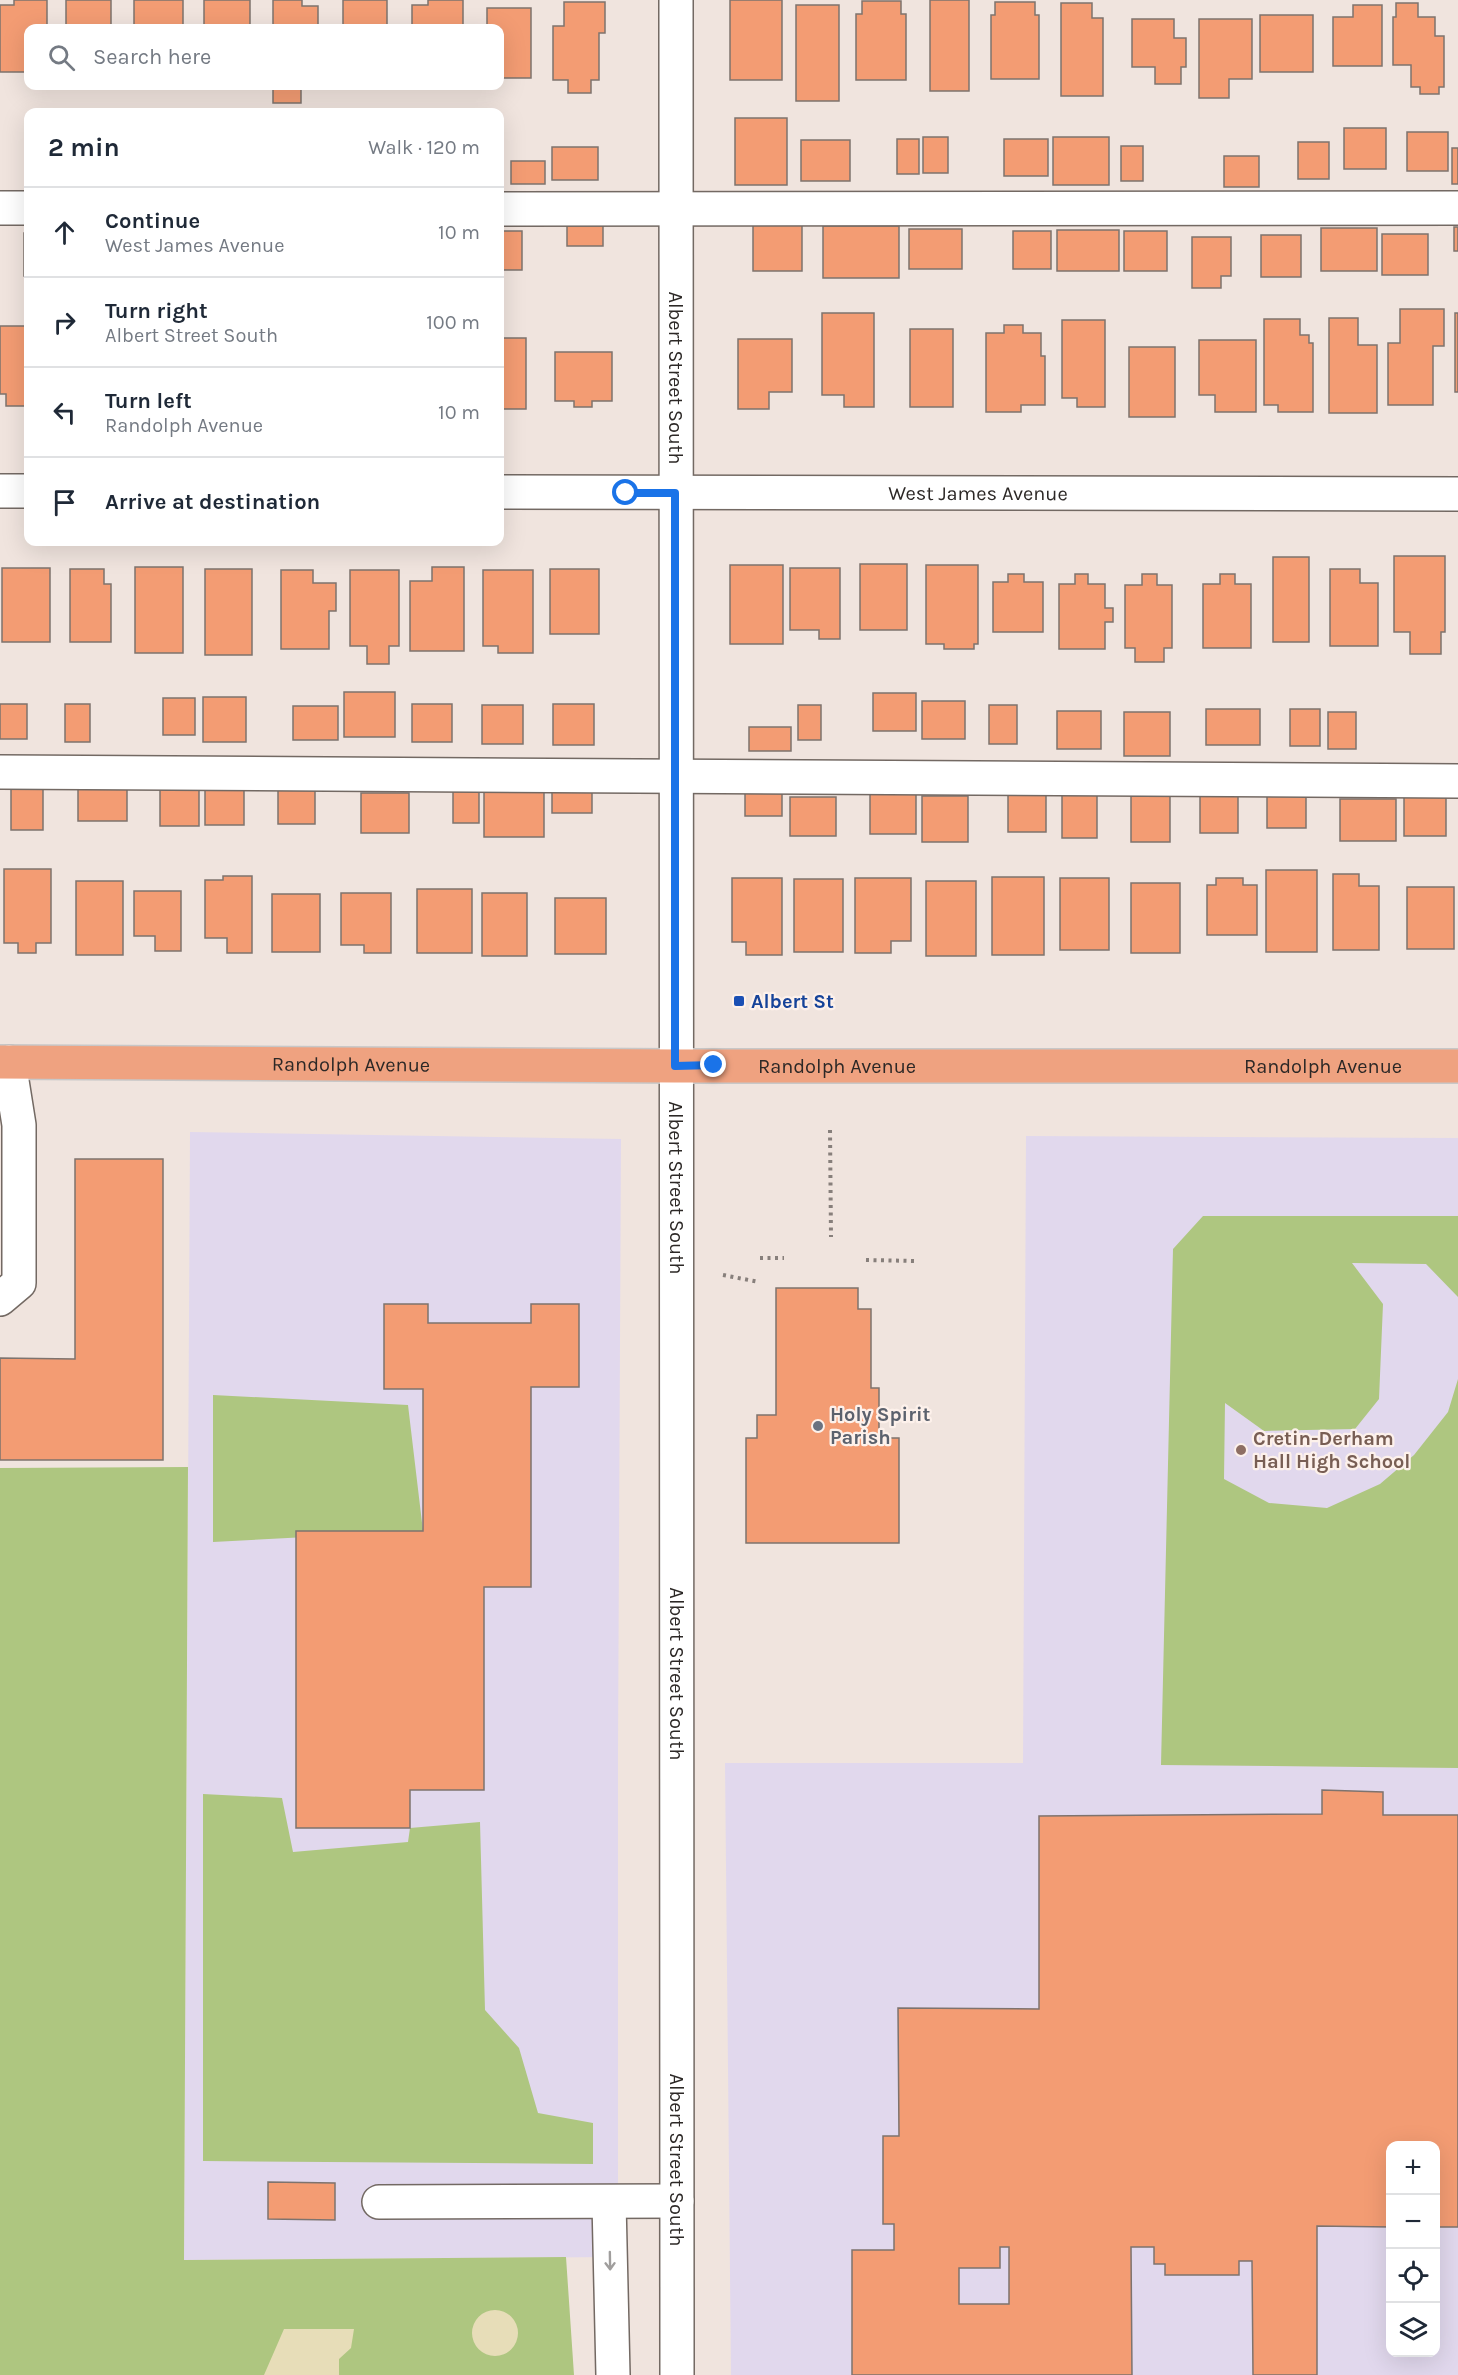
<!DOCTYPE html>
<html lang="en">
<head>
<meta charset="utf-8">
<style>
	body { margin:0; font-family:Karla,sans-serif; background:#f6f6f7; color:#1f2937 }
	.controls { position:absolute; right:18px; bottom:18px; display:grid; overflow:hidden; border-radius:12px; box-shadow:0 6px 24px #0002 }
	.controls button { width:54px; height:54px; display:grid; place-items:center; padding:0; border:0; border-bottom:2px solid #e0e1e3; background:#fff; color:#1f2937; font:30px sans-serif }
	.stop { position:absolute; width:18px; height:18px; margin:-14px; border:4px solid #1a73e8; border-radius:50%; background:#fff }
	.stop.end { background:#1a73e8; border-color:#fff; box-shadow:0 2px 6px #0008 }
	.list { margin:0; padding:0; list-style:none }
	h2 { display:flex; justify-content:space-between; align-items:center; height:78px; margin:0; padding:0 24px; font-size:26px }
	h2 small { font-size:20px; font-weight:400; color:#747a83 }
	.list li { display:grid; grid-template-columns:39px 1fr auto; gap:18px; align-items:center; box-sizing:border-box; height:90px; padding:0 24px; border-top:2px solid #e0e1e3 }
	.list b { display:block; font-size:22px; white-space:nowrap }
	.list p { margin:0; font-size:20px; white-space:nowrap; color:#747a83 }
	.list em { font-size:20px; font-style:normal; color:#747a83 }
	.icon { flex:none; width:33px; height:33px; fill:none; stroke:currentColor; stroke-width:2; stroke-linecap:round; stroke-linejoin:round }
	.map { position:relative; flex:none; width:1458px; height:2375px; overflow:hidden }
	.search { position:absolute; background:#fff; box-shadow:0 6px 24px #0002; left:24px; top:24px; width:480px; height:66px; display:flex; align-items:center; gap:15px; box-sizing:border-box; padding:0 21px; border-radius:12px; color:#747a83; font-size:22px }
	.panel { position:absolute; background:#fff; box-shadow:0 6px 24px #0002; left:24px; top:108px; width:480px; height:438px; border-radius:12px }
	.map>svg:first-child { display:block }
	.education { fill:#e1d8ed; fill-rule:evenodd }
	.green { fill:#aec680 }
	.sand { fill:#e7ddb8 }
	.building { fill:#f39c73; stroke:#7e736e; stroke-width:1.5; fill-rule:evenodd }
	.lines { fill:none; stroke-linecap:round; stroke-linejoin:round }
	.minor-casing { stroke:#736963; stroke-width:36 }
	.major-casing { stroke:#c8c7c7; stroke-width:36 }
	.path { stroke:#877f7b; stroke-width:4; stroke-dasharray:3 4.5; stroke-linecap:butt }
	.minor { stroke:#fff; stroke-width:33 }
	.major { stroke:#efa280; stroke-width:33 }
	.oneway { stroke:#a09e9d }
	.route { stroke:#1a73e8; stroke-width:8 }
	.transit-dot { fill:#1a4fb4; stroke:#fdf1eb; stroke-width:2 }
	.worship-dot { fill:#6b7280; stroke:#fdf1eb; stroke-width:2 }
	.education-dot { fill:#8d6e63; stroke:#fdf1eb; stroke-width:2 }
	.labels { text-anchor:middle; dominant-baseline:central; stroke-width:4.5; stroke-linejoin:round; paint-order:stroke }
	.street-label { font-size:20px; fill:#2c2826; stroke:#fdf1eb }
	.transit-label { font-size:20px; font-weight:bold; fill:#164399; stroke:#fdf1eb; text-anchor:start }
	.worship-label { font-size:20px; font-weight:bold; fill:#5b616d; stroke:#fdf1eb; text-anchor:start }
	.education-label { font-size:20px; font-weight:bold; fill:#785e54; stroke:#fdf1eb; text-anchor:start }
</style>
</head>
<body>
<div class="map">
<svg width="1458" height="2375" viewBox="0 0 1458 2375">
	<rect width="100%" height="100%" fill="#f0e4de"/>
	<path class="education" d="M 190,1132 L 621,1139 L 618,1750 L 618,2257 L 184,2260 Z
		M 1026,1136 L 1458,1138 L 1458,2375 L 731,2375 L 725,1763 L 1023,1763 ZM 1390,2146 L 1436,2146 L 1436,2352 L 1390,2352 Z"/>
	<path class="green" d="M 1203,1216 L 1458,1216 L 1458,1297 L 1426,1264 L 1352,1263 L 1383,1304 L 1379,1399 L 1355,1429 L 1264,1431 L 1225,1403 L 1224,1479 L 1269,1503 L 1327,1508 L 1380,1484 L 1414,1455 L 1448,1412 L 1458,1379 L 1458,1768 L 1161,1765 L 1173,1249 Z
		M 213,1395 L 408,1405 L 423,1531 L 213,1542 Z
		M 188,1467 L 184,2260 L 566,2257 L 574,2375 L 0,2375 L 0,1468 Z
		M 203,1794 L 282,1798 L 293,1852 L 408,1842 L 410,1828 L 480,1822 L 485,2010 L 519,2048 L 538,2113 L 593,2123 L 593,2164 L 203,2161 Z"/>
	<path class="sand" d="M472 2333a23 23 0 1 1 46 0a23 23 0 1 1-46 0Z
		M 284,2329 L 354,2329 L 351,2348 L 339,2359 L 339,2375 L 264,2375 Z"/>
	<path class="building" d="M 14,0 L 47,0 L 47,28 L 28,28 L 28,72 L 0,72 L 0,5 L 14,5 Z
		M 66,0 L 111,0 L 111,28 L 66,28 Z
		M 134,0 L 183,0 L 183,28 L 134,28 Z
		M 204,0 L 250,0 L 250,28 L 204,28 Z
		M 273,0 L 302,0 L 302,6 L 318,6 L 318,28 L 273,28 Z
		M 343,0 L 387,0 L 387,28 L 343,28 Z
		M 428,0 L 463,0 L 463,28 L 412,28 L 412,5 L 428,5 Z
		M 730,0 L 782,0 L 782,80 L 730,80 Z
		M 930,0 L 969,0 L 969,91 L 930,91 Z
		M 862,1 L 901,1 L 901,14 L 906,14 L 906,80 L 856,80 L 856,14 L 862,14 Z
		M 564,2 L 605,2 L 605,33 L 599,33 L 599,80 L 591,80 L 591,93 L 568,93 L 568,80 L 553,80 L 553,26 L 564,26 Z
		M 995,2 L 1035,2 L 1035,15 L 1039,15 L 1039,79 L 991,79 L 991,15 L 995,15 Z
		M 1061,3 L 1092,3 L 1092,18 L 1103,18 L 1103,96 L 1061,96 Z
		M 1396,3 L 1418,3 L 1418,17 L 1435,17 L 1435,36 L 1444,36 L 1444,87 L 1439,87 L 1439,94 L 1420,94 L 1420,87 L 1411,87 L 1411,65 L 1393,65 L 1393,17 L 1396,17 Z
		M 796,5 L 839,5 L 839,101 L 796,101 Z
		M 1353,5 L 1382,5 L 1382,66 L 1333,66 L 1333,17 L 1353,17 Z
		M 487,8 L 531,8 L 531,78 L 500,78 L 500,28 L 487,28 Z
		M 1260,15 L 1313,15 L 1313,72 L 1260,72 Z
		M 1132,19 L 1174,19 L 1174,38 L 1186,38 L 1186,67 L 1181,67 L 1181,84 L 1155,84 L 1155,67 L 1132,67 Z
		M 1199,19 L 1252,19 L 1252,79 L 1229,79 L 1229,98 L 1199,98 Z
		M 273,86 L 318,86 L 318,89 L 301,89 L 301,103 L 273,103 Z
		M 343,86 L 387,86 L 387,89 L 343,89 Z
		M 735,118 L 787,118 L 787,185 L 735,185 Z
		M 1344,128 L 1386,128 L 1386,169 L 1344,169 Z
		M 1407,132 L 1448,132 L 1448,171 L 1407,171 Z
		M 923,137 L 948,137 L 948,173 L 923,173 Z
		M 1053,137 L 1109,137 L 1109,185 L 1053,185 Z
		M 897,139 L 919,139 L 919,174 L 897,174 Z
		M 1004,139 L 1048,139 L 1048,176 L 1004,176 Z
		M 801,140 L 850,140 L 850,181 L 801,181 Z
		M 1298,142 L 1329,142 L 1329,179 L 1298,179 Z
		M 1121,146 L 1143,146 L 1143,181 L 1121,181 Z
		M 552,147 L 598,147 L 598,180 L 552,180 Z
		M 1452,148 L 1458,148 L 1458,184 L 1452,184 Z
		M 1224,156 L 1259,156 L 1259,187 L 1224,187 Z
		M 511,161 L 545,161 L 545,184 L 511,184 Z
		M 567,220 L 603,220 L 603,246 L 567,246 Z
		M 753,224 L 802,224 L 802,271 L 753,271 Z
		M 823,226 L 899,226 L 899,278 L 823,278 Z
		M 1454,227 L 1458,227 L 1458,251 L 1454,251 Z
		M 1321,228 L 1377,228 L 1377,271 L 1321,271 Z
		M 909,229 L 962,229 L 962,269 L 909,269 Z
		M 1057,230 L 1119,230 L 1119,271 L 1057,271 Z
		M 500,231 L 522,231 L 522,270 L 500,270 Z
		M 1013,231 L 1051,231 L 1051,269 L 1013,269 Z
		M 1124,231 L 1167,231 L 1167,271 L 1124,271 Z
		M 24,233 L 28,233 L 28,276 L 24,276 Z
		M 1382,234 L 1428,234 L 1428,275 L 1382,275 Z
		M 1261,235 L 1301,235 L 1301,277 L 1261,277 Z
		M 1192,237 L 1231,237 L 1231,276 L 1221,276 L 1221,288 L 1192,288 Z
		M 1400,309 L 1444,309 L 1444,346 L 1433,346 L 1433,405 L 1388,405 L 1388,343 L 1400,343 Z
		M 822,313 L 874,313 L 874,407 L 844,407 L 844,395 L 822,395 Z
		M 1455,313 L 1458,313 L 1458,392 L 1455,392 Z
		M 1329,318 L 1358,318 L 1358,345 L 1377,345 L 1377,413 L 1329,413 Z
		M 1264,319 L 1300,319 L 1300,335 L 1309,335 L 1309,343 L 1313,343 L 1313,412 L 1278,412 L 1278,405 L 1264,405 Z
		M 1062,320 L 1105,320 L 1105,407 L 1077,407 L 1077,398 L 1062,398 Z
		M 1004,325 L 1023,325 L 1023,333 L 1041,333 L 1041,356 L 1045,356 L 1045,405 L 1021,405 L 1021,412 L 986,412 L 986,333 L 1004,333 Z
		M 0,326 L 28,326 L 28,406 L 6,406 L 6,394 L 0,394 Z
		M 910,329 L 953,329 L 953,407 L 910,407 Z
		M 500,338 L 526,338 L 526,409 L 500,409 Z
		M 738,339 L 792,339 L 792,392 L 769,392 L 769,409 L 738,409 Z
		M 1199,340 L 1256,340 L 1256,412 L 1215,412 L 1215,395 L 1199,395 Z
		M 1129,347 L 1175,347 L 1175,417 L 1129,417 Z
		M 555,352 L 612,352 L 612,401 L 592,401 L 592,407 L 574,407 L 574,401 L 555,401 Z
		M 1394,556 L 1445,556 L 1445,632 L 1441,632 L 1441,654 L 1410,654 L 1410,632 L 1394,632 Z
		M 1273,557 L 1309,557 L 1309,642 L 1273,642 Z
		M 860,564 L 907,564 L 907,630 L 860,630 Z
		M 730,565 L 783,565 L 783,644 L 730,644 Z
		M 926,565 L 978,565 L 978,644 L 974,644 L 974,649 L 944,649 L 944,644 L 926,644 Z
		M 135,567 L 183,567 L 183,653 L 135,653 Z
		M 432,567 L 464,567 L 464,651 L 410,651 L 410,581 L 432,581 Z
		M 2,568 L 50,568 L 50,642 L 2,642 Z
		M 790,568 L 840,568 L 840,639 L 819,639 L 819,630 L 790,630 Z
		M 70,569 L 104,569 L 104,584 L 111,584 L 111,642 L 70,642 Z
		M 205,569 L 252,569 L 252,655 L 205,655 Z
		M 550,569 L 599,569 L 599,634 L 550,634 Z
		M 1330,569 L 1360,569 L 1360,583 L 1378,583 L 1378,646 L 1330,646 Z
		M 281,570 L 313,570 L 313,583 L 336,583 L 336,611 L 329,611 L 329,649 L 281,649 Z
		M 350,570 L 399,570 L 399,646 L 389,646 L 389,664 L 367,664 L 367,646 L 350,646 Z
		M 483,570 L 533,570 L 533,653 L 498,653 L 498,646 L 483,646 Z
		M 1008,574 L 1024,574 L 1024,582 L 1043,582 L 1043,632 L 993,632 L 993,582 L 1008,582 Z
		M 1075,574 L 1088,574 L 1088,584 L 1105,584 L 1105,608 L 1113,608 L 1113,622 L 1105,622 L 1105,649 L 1059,649 L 1059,584 L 1075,584 Z
		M 1142,574 L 1157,574 L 1157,585 L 1172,585 L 1172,648 L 1164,648 L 1164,662 L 1135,662 L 1135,648 L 1125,648 L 1125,585 L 1142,585 Z
		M 1220,574 L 1235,574 L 1235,584 L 1251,584 L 1251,648 L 1203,648 L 1203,584 L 1220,584 Z
		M 344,692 L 395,692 L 395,737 L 344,737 Z
		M 873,693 L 916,693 L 916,731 L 873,731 Z
		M 203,697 L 246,697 L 246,742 L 203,742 Z
		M 163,698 L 195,698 L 195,735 L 163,735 Z
		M 922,701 L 965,701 L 965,739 L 922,739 Z
		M 0,704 L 27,704 L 27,739 L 0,739 Z
		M 65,704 L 90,704 L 90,742 L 65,742 Z
		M 412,704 L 452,704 L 452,742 L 412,742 Z
		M 553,704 L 594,704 L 594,745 L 553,745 Z
		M 482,705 L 523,705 L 523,744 L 482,744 Z
		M 798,705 L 821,705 L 821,740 L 798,740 Z
		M 989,705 L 1017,705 L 1017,744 L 989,744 Z
		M 293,706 L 338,706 L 338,740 L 293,740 Z
		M 1206,709 L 1260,709 L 1260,745 L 1206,745 Z
		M 1290,709 L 1320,709 L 1320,746 L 1290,746 Z
		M 1057,711 L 1101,711 L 1101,749 L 1057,749 Z
		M 1124,712 L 1170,712 L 1170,756 L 1124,756 Z
		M 1328,712 L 1356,712 L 1356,749 L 1328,749 Z
		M 749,727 L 791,727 L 791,751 L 749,751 Z
		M 78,783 L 127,783 L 127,821 L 78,821 Z
		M 552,783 L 592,783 L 592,813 L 552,813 Z
		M 11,786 L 43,786 L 43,830 L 11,830 Z
		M 278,787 L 315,787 L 315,824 L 278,824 Z
		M 484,787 L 544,787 L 544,837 L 484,837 Z
		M 160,788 L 199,788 L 199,826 L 160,826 Z
		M 205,788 L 244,788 L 244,825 L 205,825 Z
		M 453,788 L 479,788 L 479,823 L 453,823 Z
		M 870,788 L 916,788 L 916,834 L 870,834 Z
		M 745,789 L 782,789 L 782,816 L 745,816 Z
		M 361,793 L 409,793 L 409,833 L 361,833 Z
		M 1008,794 L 1046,794 L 1046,832 L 1008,832 Z
		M 1267,794 L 1306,794 L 1306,828 L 1267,828 Z
		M 1062,795 L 1097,795 L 1097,838 L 1062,838 Z
		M 1200,795 L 1238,795 L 1238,833 L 1200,833 Z
		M 922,796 L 968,796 L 968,842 L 922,842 Z
		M 1131,796 L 1170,796 L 1170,842 L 1131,842 Z
		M 790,797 L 836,797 L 836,836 L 790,836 Z
		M 1404,797 L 1446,797 L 1446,836 L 1404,836 Z
		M 1340,799 L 1396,799 L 1396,841 L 1340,841 Z
		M 4,869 L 51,869 L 51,943 L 36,943 L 36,953 L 18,953 L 18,943 L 4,943 Z
		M 1266,870 L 1317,870 L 1317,952 L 1266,952 Z
		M 1333,874 L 1359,874 L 1359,886 L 1379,886 L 1379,950 L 1333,950 Z
		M 223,876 L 252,876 L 252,953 L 227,953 L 227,938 L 205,938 L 205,880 L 223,880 Z
		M 992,877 L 1044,877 L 1044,955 L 992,955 Z
		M 732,878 L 782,878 L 782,955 L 746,955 L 746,942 L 732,942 Z
		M 855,878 L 911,878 L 911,941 L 891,941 L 891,953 L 855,953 Z
		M 1060,878 L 1109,878 L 1109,950 L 1060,950 Z
		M 1216,878 L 1243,878 L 1243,885 L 1257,885 L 1257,935 L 1207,935 L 1207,885 L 1216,885 Z
		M 794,879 L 843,879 L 843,952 L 794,952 Z
		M 76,881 L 123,881 L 123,955 L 76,955 Z
		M 926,881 L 976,881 L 976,956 L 926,956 Z
		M 1131,883 L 1180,883 L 1180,953 L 1131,953 Z
		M 1407,887 L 1454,887 L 1454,949 L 1407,949 Z
		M 417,889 L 472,889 L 472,953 L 417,953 Z
		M 134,891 L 181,891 L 181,951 L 155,951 L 155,936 L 134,936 Z
		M 341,893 L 391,893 L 391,953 L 364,953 L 364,945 L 341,945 Z
		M 482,893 L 527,893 L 527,956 L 482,956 Z
		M 272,894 L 320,894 L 320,952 L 272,952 Z
		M 555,898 L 606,898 L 606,954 L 555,954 Z
		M 75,1159 L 163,1159 L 163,1460 L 0,1460 L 0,1358 L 75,1359 Z
		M 776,1288 L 858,1288 L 858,1309 L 871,1309 L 871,1388 L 879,1388 L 879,1438 L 899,1438 L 899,1543 L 746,1543 L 746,1438 L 757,1438 L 757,1415 L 776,1415 Z
		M 384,1304 L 428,1304 L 428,1323 L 531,1323 L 531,1304 L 579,1304 L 579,1387 L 531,1387 L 531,1587 L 484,1587 L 484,1790 L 410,1790 L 410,1828 L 296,1828 L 296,1531 L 423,1531 L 423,1389 L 384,1389 Z
		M 1322,1790 L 1383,1792 L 1383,1815 L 1458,1815 L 1458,2227 L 1436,2227 L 1436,2146 L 1390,2146 L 1390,2227 L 1317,2226 L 1317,2375 L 1253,2375 L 1252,2261 L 1239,2261 L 1239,2275 L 1165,2275 L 1165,2264 L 1154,2264 L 1154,2247 L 1131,2247 L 1132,2375 L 852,2375 L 852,2250 L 894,2250 L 894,2224 L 883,2224 L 883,2136 L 899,2136 L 898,2008 L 1039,2009 L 1039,1816 L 1322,1814 ZM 1000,2247 L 1009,2247 L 1009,2304 L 959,2304 L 959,2268 L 1000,2268 Z
		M 268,2182 L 335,2183 L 335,2220 L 268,2219 Z"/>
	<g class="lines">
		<g class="minor-casing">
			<g id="minor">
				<path id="s1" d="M 676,0 L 677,2375"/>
				<path d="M 0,208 L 28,208"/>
				<path d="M 500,209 L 1458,208"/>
				<path d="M 0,491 L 28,491"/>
				<path id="s2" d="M 500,492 L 1458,494"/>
				<path d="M 0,772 L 1458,781"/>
				<path d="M 0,1299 L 19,1283 L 19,1125 L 9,1062"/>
				<path d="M 379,2202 L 677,2201"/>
				<path d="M 609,2202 L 613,2375"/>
			</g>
		</g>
		<g class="major-casing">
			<g id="major">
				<path id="s3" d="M 0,1062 L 675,1066 L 1458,1066"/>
			</g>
		</g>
		<path class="path" d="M 830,1130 L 831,1237
			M 760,1258 L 784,1258
			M 866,1260 L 915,1261
			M 723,1275 L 759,1282"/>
		<use href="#minor" class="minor"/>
		<use href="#major" class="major"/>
	</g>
	<defs><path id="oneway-shaft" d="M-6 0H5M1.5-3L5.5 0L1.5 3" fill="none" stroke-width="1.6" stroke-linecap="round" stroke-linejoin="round" transform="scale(1.5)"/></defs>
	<use class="oneway" href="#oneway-shaft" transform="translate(610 2261) rotate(89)"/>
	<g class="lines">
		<path class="route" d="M 626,493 L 675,493 L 675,1066 L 714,1065"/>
	</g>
	<rect class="transit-dot" x="733" y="995" width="12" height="12" rx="3"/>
	<circle class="worship-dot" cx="818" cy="1426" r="6"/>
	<circle class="education-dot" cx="1241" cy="1450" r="6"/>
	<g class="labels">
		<g class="street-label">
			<text stroke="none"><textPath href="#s1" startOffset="378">Albert Street South</textPath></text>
			<text stroke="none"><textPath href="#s2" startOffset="478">West James Avenue</textPath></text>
			<text stroke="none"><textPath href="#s3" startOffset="351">Randolph Avenue</textPath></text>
			<text stroke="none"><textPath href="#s3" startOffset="837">Randolph Avenue</textPath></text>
			<text stroke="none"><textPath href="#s3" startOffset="1323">Randolph Avenue</textPath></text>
			<text stroke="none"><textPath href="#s1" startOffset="1188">Albert Street South</textPath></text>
			<text stroke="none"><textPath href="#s1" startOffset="1674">Albert Street South</textPath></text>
			<text stroke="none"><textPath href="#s1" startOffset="2160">Albert Street South</textPath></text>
		</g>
		<g class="transit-label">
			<text x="751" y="1001">Albert St</text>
		</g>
		<g class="worship-label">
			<text x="830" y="1414">Holy Spirit<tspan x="830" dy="23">Parish</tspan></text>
		</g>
		<g class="education-label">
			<text x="1253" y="1438">Cretin-Derham<tspan x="1253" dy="23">Hall High School</tspan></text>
		</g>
	</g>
</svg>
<div class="controls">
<button>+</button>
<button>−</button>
<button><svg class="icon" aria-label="locate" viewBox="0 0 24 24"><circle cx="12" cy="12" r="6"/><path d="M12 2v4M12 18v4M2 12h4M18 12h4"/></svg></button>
<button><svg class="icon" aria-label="layers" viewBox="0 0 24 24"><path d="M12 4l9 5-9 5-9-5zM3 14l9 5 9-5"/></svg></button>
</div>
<div class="stop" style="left:626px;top:493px"></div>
<div class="stop end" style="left:714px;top:1065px"></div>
<div class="search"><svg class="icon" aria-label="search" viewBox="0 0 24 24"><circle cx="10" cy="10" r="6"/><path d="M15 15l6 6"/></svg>Search here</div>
<section class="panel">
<h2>2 min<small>Walk · 120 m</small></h2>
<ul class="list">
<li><svg class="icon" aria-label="ahead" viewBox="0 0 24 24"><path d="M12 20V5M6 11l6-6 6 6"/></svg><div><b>Continue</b><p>West James Avenue</p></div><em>10 m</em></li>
<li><svg class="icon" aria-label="right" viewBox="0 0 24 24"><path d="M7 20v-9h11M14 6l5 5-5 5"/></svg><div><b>Turn right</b><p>Albert Street South</p></div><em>100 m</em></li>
<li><svg class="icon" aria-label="left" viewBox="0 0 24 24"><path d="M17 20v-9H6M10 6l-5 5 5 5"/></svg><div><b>Turn left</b><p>Randolph Avenue</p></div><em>10 m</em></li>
<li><svg class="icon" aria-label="arrive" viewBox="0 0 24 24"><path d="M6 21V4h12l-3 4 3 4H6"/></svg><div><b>Arrive at destination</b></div></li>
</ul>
</section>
</div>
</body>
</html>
